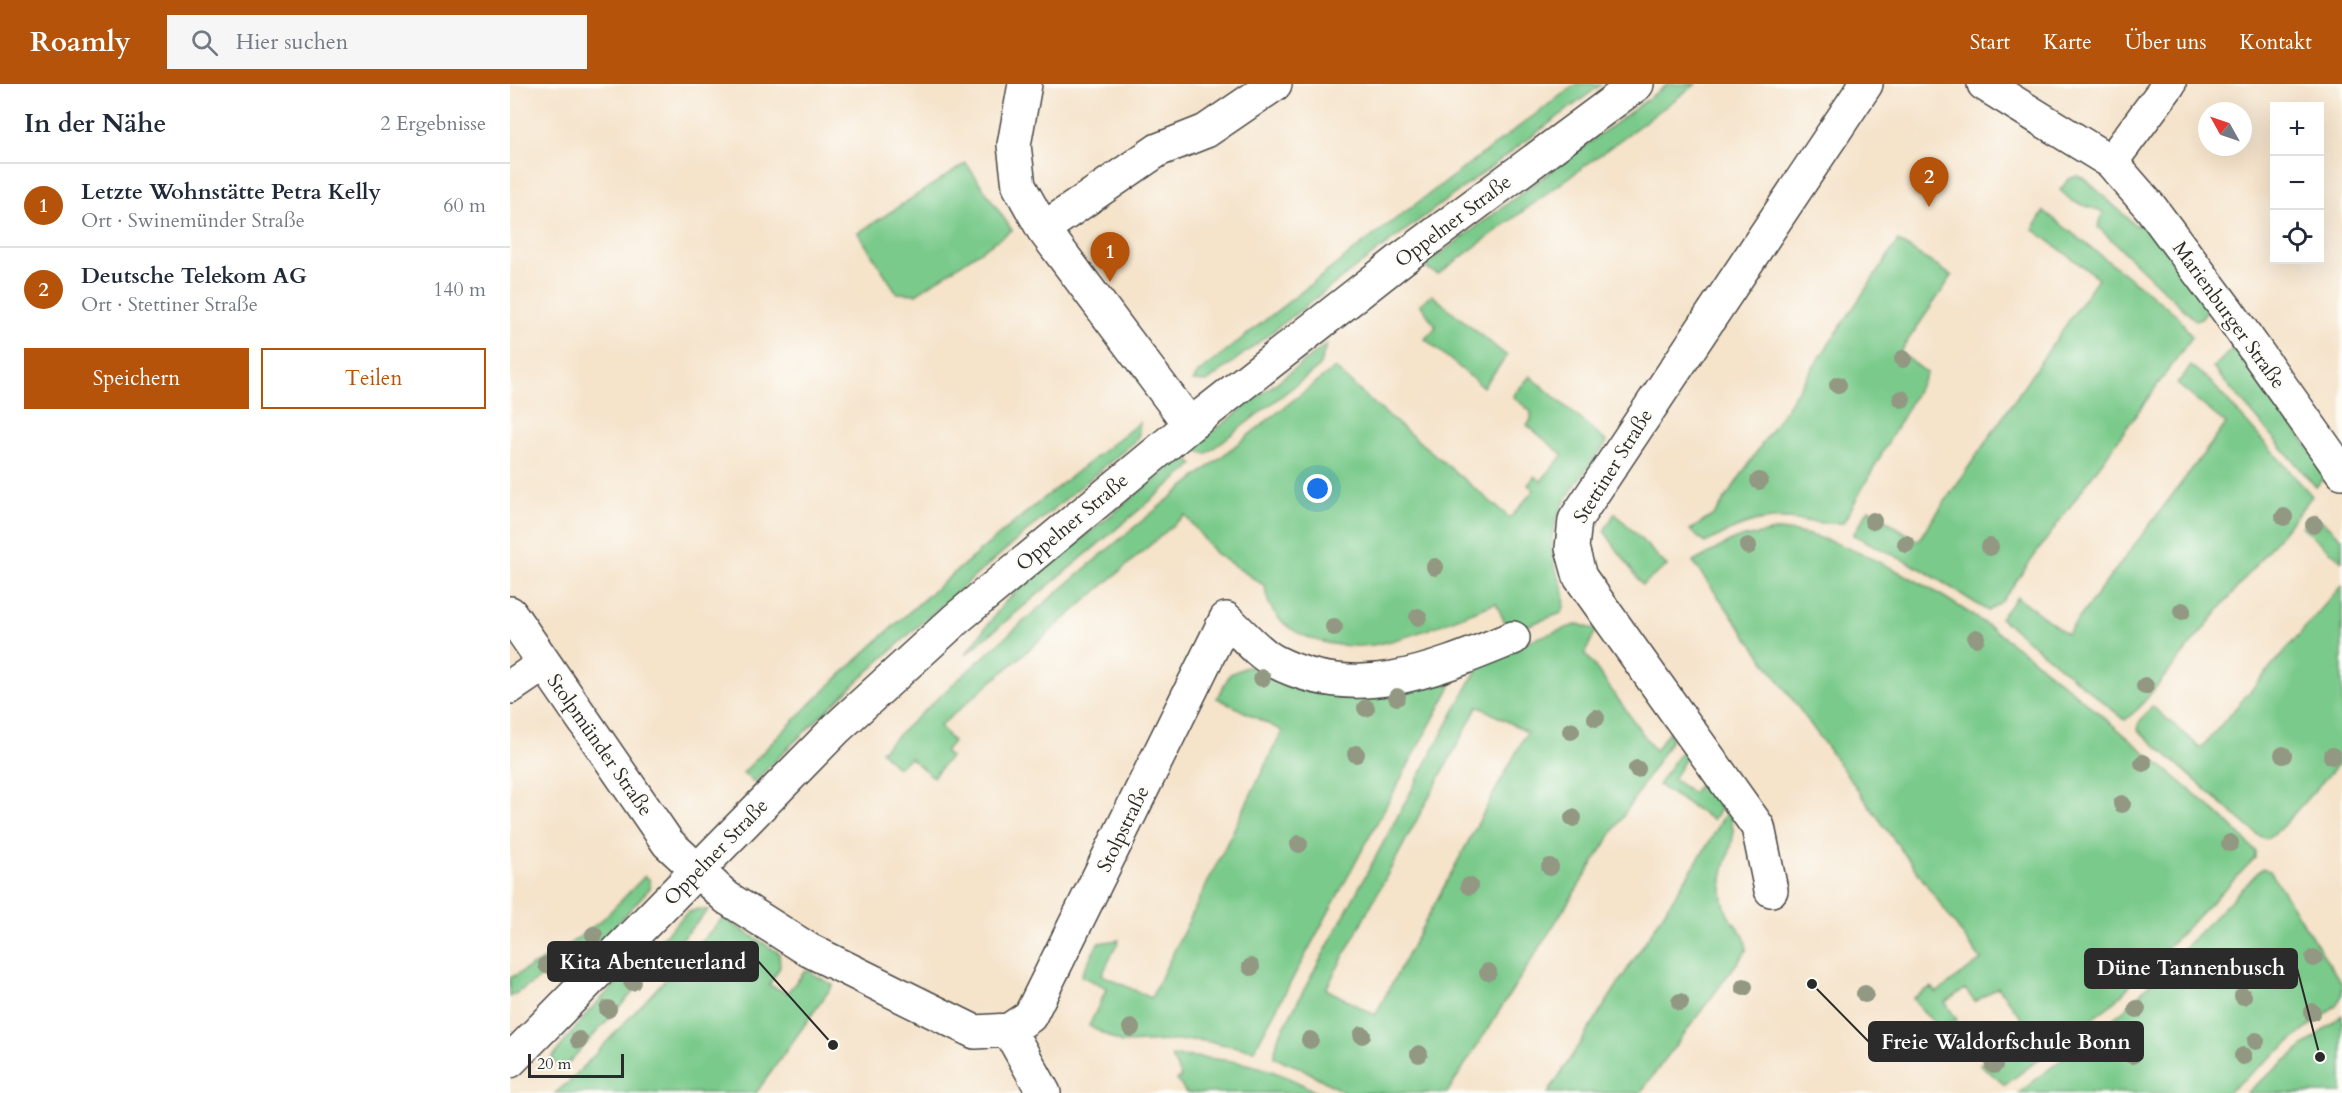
<!DOCTYPE html>
<html lang="de">
<head>
<meta charset="utf-8">
<style>
	body { margin:0; font-family:Cardo,serif; background:#f6f6f7; color:#1f2937 }
	.controls { position:absolute; right:18px; top:18px; display:grid; overflow:hidden; border-radius:0px; box-shadow:0 6px 24px #0002 }
	.controls button { width:54px; height:54px; display:grid; place-items:center; padding:0; border:0; border-bottom:2px solid #e0e1e3; background:#fff; color:#1f2937; font:30px sans-serif }
	.compass { position:absolute; left:1688px; top:18px; width:54px; height:54px; border-radius:50%; background:#fff; box-shadow:0 6px 24px #0002; rotate:310deg }
	.scale { position:absolute; left:18px; bottom:15px; width:96px; box-sizing:border-box; padding-left:6px; border:3px solid #2b2b2b; border-top:0; font-size:16px; line-height:21px; white-space:nowrap; color:#2b2b2b; -webkit-text-stroke:4px #fdfcf7; paint-order:stroke }
	.you { position:absolute; left:808px; top:405px; width:21px; height:21px; margin:-15px; border:4px solid #fff; border-radius:50%; background:#1a73e8; box-shadow:0 0 0 9px #1a73e833 }
	.badge { display:grid; place-items:center; width:39px; height:39px; border-radius:50%; background:#b45309; color:#fff; font-size:20px; font-weight:700 }
	.pin { position:absolute; translate:-50% -50px; filter:drop-shadow(0 2px 3px #0008) }
	.pin::after { content:''; position:absolute; top:32px; width:21px; height:18px; background:inherit; clip-path:polygon(0 0,100% 0,50% 100%) }
	.list { margin:0; padding:0; list-style:none }
	h2 { display:flex; justify-content:space-between; align-items:center; height:78px; margin:0; padding:0 24px; font-size:26px }
	h2 small { font-size:20px; font-weight:400; color:#747a83 }
	.list li { display:grid; grid-template-columns:39px 1fr auto; gap:18px; align-items:center; box-sizing:border-box; height:84px; padding:0 24px; border-top:2px solid #e0e1e3 }
	.list b { display:block; font-size:22px; white-space:nowrap }
	.list p { margin:0; font-size:20px; white-space:nowrap; color:#747a83 }
	.list em { font-size:20px; font-style:normal; color:#747a83 }
	.actions { display:flex; gap:12px; padding:18px 24px }
	.actions a { flex:1; padding:14px 0; border:2px solid #b45309; border-radius:0px; text-align:center; font-size:21px; color:#b45309 }
	.actions .main { background:#b45309; color:#fff }
	.icon { flex:none; width:33px; height:33px; fill:none; stroke:currentColor; stroke-width:2; stroke-linecap:round; stroke-linejoin:round }
	.map { position:relative; flex:none; width:1832px; height:1009px; overflow:hidden }
	header { display:flex; align-items:center; gap:36px; box-sizing:border-box; height:84px; padding:0 30px; background:#b45309; color:#fff }
	header strong { font-size:28px }
	nav { display:flex; gap:33px; margin-inline-start:auto; font-size:21px }
	.search { width:420px; height:54px; background:#f6f6f7; display:flex; align-items:center; gap:15px; box-sizing:border-box; padding:0 21px; border-radius:0px; color:#747a83; font-size:22px }
	main { display:flex }
	aside { flex:1; background:#fff }
	.map>svg:first-child { display:block }
	.green { fill:#7aca8b; stroke:#527a5b; stroke-width:1.5; fill-rule:evenodd }
	.lines { fill:none; stroke-linecap:round; stroke-linejoin:round }
	.minor-casing { stroke:#494743; stroke-width:36 }
	.minor { stroke:#fff; stroke-width:33 }
	.tree { fill:#939882 }
	.labels { text-anchor:middle; dominant-baseline:central; stroke-width:4.5; stroke-linejoin:round; paint-order:stroke }
	.street-label { font-size:20px; fill:#2b2b2b; stroke:#fdfcf7 }
	.leader { fill:none; stroke:#2b2b2b; stroke-width:2 }
	.callout-dot { fill:#2b2b2b; stroke:#fdfcf7; stroke-width:2 }
	.callout { fill:#2b2b2b; stroke:#2b2b2b; stroke-width:2 }
	.callout-label { font-size:21px; text-anchor:middle; font-weight:bold; fill:#fff }
</style>
</head>
<body>
<header>
<strong>Roamly</strong>
<div class="search"><svg class="icon" aria-label="search" viewBox="0 0 24 24"><circle cx="10" cy="10" r="6"/><path d="M15 15l6 6"/></svg>Hier suchen</div>
<nav><a>Start</a><a>Karte</a><a>Über uns</a><a>Kontakt</a></nav>
</header>
<main>
<aside>
<h2>In der Nähe<small>2 Ergebnisse</small></h2>
<ul class="list">
<li><span class="badge">1</span><div><b>Letzte Wohnstätte Petra Kelly</b><p>Ort · Swinemünder Straße</p></div><em>60 m</em></li>
<li><span class="badge">2</span><div><b>Deutsche Telekom AG</b><p>Ort · Stettiner Straße</p></div><em>140 m</em></li>
</ul>
<div class="actions"><a class="main">Speichern</a><a>Teilen</a></div>
</aside>
<div class="map">
<svg width="1832" height="1009" viewBox="0 0 1832 1009">
	<rect width="100%" height="100%" fill="#fdfcf7"/>
	<filter id="ink" filterUnits="userSpaceOnUse"><feTurbulence type="fractalNoise" baseFrequency=".0167" numOctaves="2"/><feDisplacementMap in="SourceGraphic" scale="12" xChannelSelector="R" yChannelSelector="G"/><feConvolveMatrix kernelMatrix="1 2 1 2 8 2 1 2 1" color-interpolation-filters="sRGB"/></filter>
	<filter id="wash" filterUnits="userSpaceOnUse"><feTurbulence type="fractalNoise" baseFrequency=".008" numOctaves="4" result="noise"/><feDisplacementMap in="SourceGraphic" scale="24" xChannelSelector="R" yChannelSelector="G"/><feGaussianBlur stdDeviation="1.35" result="paint"/><feColorMatrix in="noise" values="0 0 0 0 0 0 0 0 0 0 0 0 0 0 0 0 0 1.4 0 .05"/><feComposite in="paint" operator="in"/></filter>
	<g filter="url(#wash)">
		<rect width="100%" height="100%" fill="#f5e3ca"/>
		<path class="green" d="M 1066,0 L 1092,0 L 845,184 L 697,298 L 683,297 L 688,289 L 851,161 Z
			M 1158,0 L 1186,0 L 928,190 L 916,184 L 916,181 L 930,170 Z
			M 456,79 L 502,146 L 406,210 L 387,209 L 348,149 Z
			M 1567,92 L 1575,95 L 1626,142 L 1633,136 L 1701,222 L 1691,234 L 1685,236 L 1588,143 L 1593,128 L 1562,117 L 1550,106 L 1559,95 Z
			M 1534,127 L 1667,231 L 1682,253 L 1492,517 L 1478,527 L 1413,486 L 1343,451 L 1359,425 L 1408,457 L 1588,194 L 1523,145 Z
			M 1388,157 L 1442,192 L 1390,268 L 1417,289 L 1333,439 C 1313,441 1295,436 1276,435 C 1245,433 1222,445 1195,459 L 1180,446 L 1205,430 Z
			M 922,211 L 997,272 L 973,303 L 915,255 L 926,243 L 910,220 Z
			M 817,260 L 809,283 L 696,370 L 686,366 L 688,359 Z
			M 1725,262 L 1818,390 L 1806,403 L 1703,284 Z
			M 1681,282 L 1699,296 L 1802,412 L 1629,624 L 1615,636 L 1490,534 L 1507,513 L 1557,550 L 1716,340 L 1667,300 Z
			M 825,284 L 862,318 L 1000,434 L 1024,406 L 1018,401 L 1025,392 L 1031,397 L 1053,371 L 1017,341 L 1021,336 L 1021,328 L 1003,312 L 1020,292 L 1097,358 C 1074,390 1036,429 1042,472 C 1045,492 1061,509 1052,529 L 999,548 L 986,519 C 949,533 912,550 873,559 C 830,569 758,554 755,502 L 705,469 L 675,431 L 430,642 L 443,658 L 434,668 L 440,673 L 423,693 L 400,674 L 387,684 L 371,667 C 514,531 668,404 825,284 Z
			M 630,338 L 628,355 C 494,465 365,575 244,698 L 233,689 C 354,560 491,446 630,338 Z
			M 675,371 L 683,381 L 455,571 L 494,519 L 506,508 Z
			M 1105,429 L 1157,482 L 1132,501 L 1094,447 Z
			M 1804,430 L 1832,454 L 1832,477 L 1792,443 Z
			M 1270,446 C 1309,450 1338,463 1373,480 C 1473,527 1553,599 1637,670 C 1670,698 1718,735 1745,767 L 1745,774 L 1603,919 L 1495,1001 L 1470,980 L 1519,944 L 1488,903 L 1465,918 L 1455,905 L 1435,918 L 1447,936 L 1431,945 L 1413,928 L 1403,914 L 1421,903 L 1426,909 L 1471,876 L 1183,478 L 1225,455 Z
			M 1832,501 L 1832,676 L 1770,745 L 1756,755 L 1748,751 L 1628,646 L 1630,637 L 1642,622 L 1691,664 Z
			M 1068,540 L 1086,546 L 1075,569 L 1145,667 L 1159,647 L 1162,655 L 937,1009 L 835,1009 L 791,984 L 764,973 L 768,954 L 974,572 ZM 968,622 L 1017,648 L 865,931 L 816,905 Z
			M 736,583 L 939,585 L 941,602 L 744,966 L 688,956 L 611,959 L 579,942 L 597,904 L 571,892 L 588,859 L 609,856 L 592,891 L 641,914 L 772,647 L 707,614 L 720,590 Z
			M 1176,667 L 1178,671 L 1163,695 L 1183,709 L 1194,694 L 1213,721 L 1203,736 L 1148,701 L 1169,670 Z
			M 1217,726 C 1234,758 1210,775 1212,803 C 1212,812 1214,823 1218,831 C 1225,843 1239,851 1236,867 L 1130,1009 L 1038,1009 L 1200,757 Z
			M 1752,784 L 1760,787 L 1832,900 L 1832,912 L 1826,921 L 1717,1009 L 1509,1009 L 1615,925 Z
			M 135,792 L 139,795 L 140,804 L 105,842 L 72,869 L 0,913 L 0,894 L 50,867 L 92,836 Z
			M 188,825 L 198,826 L 52,986 L 41,975 L 79,927 L 177,829 Z
			M 213,834 L 269,869 L 270,883 L 259,901 L 277,909 L 296,886 L 323,901 L 246,1009 L 45,1009 L 59,998 Z
			M 1832,931 L 1832,1009 L 1736,1009 Z
			M 661,972 C 713,973 762,980 807,1009 L 676,1009 L 667,996 L 671,993 Z"/>
	</g>
	<g filter="url(#ink)">
		<g class="lines">
			<g class="minor-casing">
				<path id="minor" d="M 515,0 L 504,61 L 509,102 L 533,145 L 680,341
					M 1474,0 L 1601,78 L 1641,124 L 1717,226 L 1832,388
					M 1601,78 L 1659,0
					M 533,145 L 648,66 L 696,47 L 765,0
					M 0,529 L 158,759 L 217,814 L 299,866 L 465,948 L 499,946 L 520,932 L 716,535 C 731,548 747,568 764,577 C 846,620 925,586 1003,554
					M 0,603 L 34,580
					M 1261,806 L 1248,743 L 1070,493 L 1062,464 L 1065,436 L 1356,0
					M 499,946 L 534,1009
					M 0,977 L 327,644 L 446,535 L 680,341 L 893,174 L 1127,0"/>
			</g>
			<use href="#minor" class="minor"/>
		</g>
		<g class="tree">
			<circle cx="1393" cy="275" r="9"/>
			<circle cx="1328" cy="301" r="9"/>
			<circle cx="1392" cy="315" r="9"/>
			<circle cx="1249" cy="397" r="9"/>
			<circle cx="1774" cy="433" r="9"/>
			<circle cx="1363" cy="437" r="9"/>
			<circle cx="1804" cy="441" r="9"/>
			<circle cx="1396" cy="460" r="9"/>
			<circle cx="1238" cy="462" r="9"/>
			<circle cx="1480" cy="463" r="9"/>
			<circle cx="925" cy="483" r="9"/>
			<circle cx="1672" cy="527" r="9"/>
			<circle cx="908" cy="533" r="9"/>
			<circle cx="824" cy="543" r="9"/>
			<circle cx="1466" cy="554" r="9"/>
			<circle cx="752" cy="594" r="9"/>
			<circle cx="1635" cy="602" r="9"/>
			<circle cx="887" cy="613" r="9"/>
			<circle cx="856" cy="624" r="9"/>
			<circle cx="1086" cy="634" r="9"/>
			<circle cx="1061" cy="647" r="9"/>
			<circle cx="846" cy="670" r="9"/>
			<circle cx="1773" cy="671" r="9"/>
			<circle cx="1822" cy="672" r="9"/>
			<circle cx="1633" cy="679" r="9"/>
			<circle cx="1127" cy="685" r="9"/>
			<circle cx="1612" cy="720" r="9"/>
			<circle cx="1063" cy="734" r="9"/>
			<circle cx="1720" cy="759" r="9"/>
			<circle cx="789" cy="760" r="9"/>
			<circle cx="1040" cy="783" r="9"/>
			<circle cx="959" cy="802" r="9"/>
			<circle cx="84" cy="851" r="9"/>
			<circle cx="1804" cy="874" r="9"/>
			<circle cx="37" cy="881" r="9"/>
			<circle cx="741" cy="883" r="9"/>
			<circle cx="978" cy="888" r="9"/>
			<circle cx="122" cy="898" r="9"/>
			<circle cx="1234" cy="903" r="9"/>
			<circle cx="1355" cy="910" r="9"/>
			<circle cx="1733" cy="912" r="9"/>
			<circle cx="1170" cy="918" r="9"/>
			<circle cx="98" cy="925" r="9"/>
			<circle cx="1627" cy="925" r="9"/>
			<circle cx="1802" cy="928" r="9"/>
			<circle cx="621" cy="944" r="9"/>
			<circle cx="852" cy="951" r="9"/>
			<circle cx="69" cy="956" r="9"/>
			<circle cx="800" cy="956" r="9"/>
			<circle cx="1746" cy="957" r="9"/>
			<circle cx="909" cy="970" r="9"/>
			<circle cx="1622" cy="971" r="9"/>
			<circle cx="1733" cy="972" r="9"/>
			<circle cx="1484" cy="981" r="9"/>
		</g>
	</g>
	<g class="labels">
		<g class="street-label">
			<text transform="translate(943 137) rotate(-37)">Oppelner Straße</text>
			<text transform="translate(1719 231) rotate(54)">Marienburger Straße</text>
			<text transform="translate(1103 382) rotate(-58)">Stettiner Straße</text>
			<text transform="translate(562 438) rotate(-40)">Oppelner Straße</text>
			<text transform="translate(90 661) rotate(55)">Stolpmünder Straße</text>
			<text transform="translate(613 745) rotate(-64)">Stolpstraße</text>
			<text transform="translate(206 768) rotate(-46)">Oppelner Straße</text>
		</g>
	</g>
	<path class="leader" d="M323 961L248 877M1810 973L1787 884M1302 900L1359 958"/>
	<g class="callout-dot">
		<circle cx="323" cy="961" r="6"/>
		<circle cx="1810" cy="973" r="6"/>
		<circle cx="1302" cy="900" r="6"/>
	</g>
	<g class="callout">
		<rect x="38" y="858" width="210" height="39" rx="6"/>
		<rect x="1575" y="865" width="212" height="39" rx="6"/>
		<rect x="1359" y="938" width="274" height="39" rx="6"/>
	</g>
	<g class="callout-label">
		<text x="143" y="885">Kita Abenteuerland</text>
		<text x="1681" y="891">Düne Tannenbusch</text>
		<text x="1496" y="965">Freie Waldorfschule Bonn</text>
	</g>
</svg>
<div class="controls">
<button>+</button>
<button>−</button>
<button><svg class="icon" aria-label="locate" viewBox="0 0 24 24"><circle cx="12" cy="12" r="6"/><path d="M12 2v4M12 18v4M2 12h4M18 12h4"/></svg></button>
</div>
<svg class="compass" viewBox="-18 -18 36 36"><path d="M0-13l5 13h-10z" fill="#e53935"/><path d="M0 13l5-13h-10z" fill="#747a83"/></svg>
<div class="scale">20 m</div>
<div class="you"></div>
<div class="pin badge" style="left:600px;top:198px">1</div>
<div class="pin badge" style="left:1419px;top:123px">2</div>
</div>
</main>
</body>
</html>
